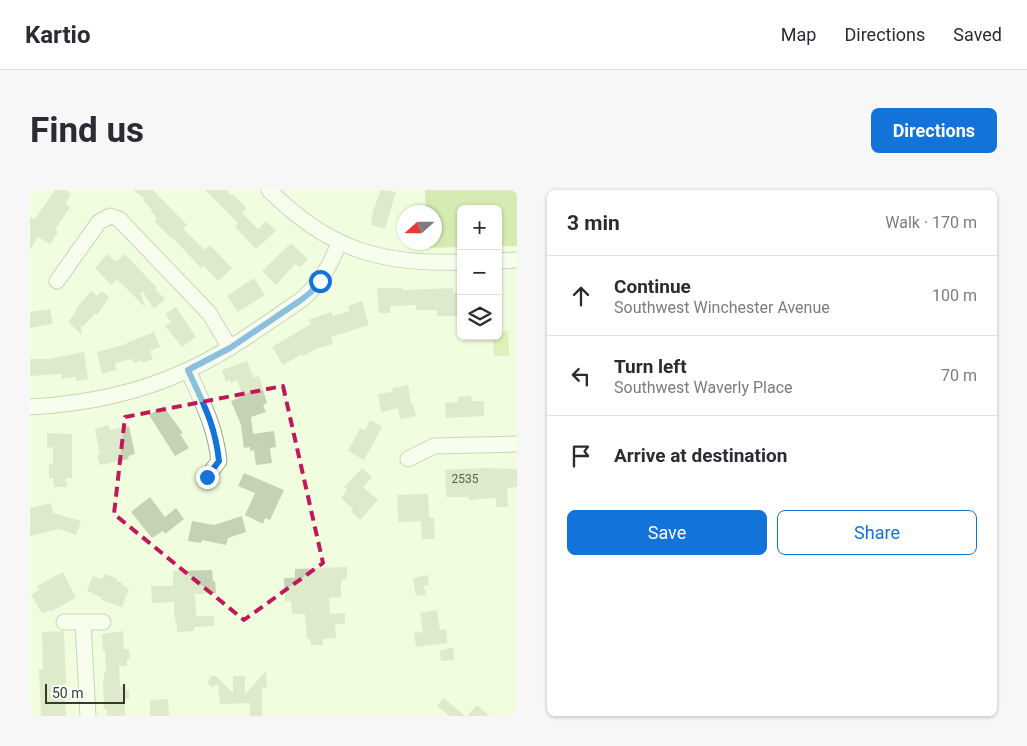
<!DOCTYPE html>
<html lang="en">
<head>
<meta charset="utf-8">
<style>
	body { margin:0; font-family:Roboto,sans-serif; background:#f7f7f7; color:#2b2b33 }
	.controls { position:absolute; right:15px; top:15px; display:grid; overflow:hidden; border-radius:8px; box-shadow:0 1px 4px #0004 }
	.controls button { width:45px; height:45px; display:grid; place-items:center; padding:0; border:0; border-bottom:1px solid #e1e1e2; background:#fff; color:#2b2b33; font:25px sans-serif }
	.compass { position:absolute; left:367px; top:15px; width:45px; height:45px; border-radius:50%; background:#fff; box-shadow:0 1px 4px #0004; rotate:249deg }
	.scale { position:absolute; left:15px; bottom:12px; width:80px; box-sizing:border-box; padding-left:5px; border:2px solid #363b2f; border-top:0; font-size:14px; line-height:18px; white-space:nowrap; color:#363b2f; -webkit-text-stroke:4px #fff; paint-order:stroke }
	.stop { position:absolute; width:15px; height:15px; margin:-11px; border:4px solid #1273db; border-radius:50%; background:#fff }
	.stop.end { background:#1273db; border-color:#fff; box-shadow:0 1px 5px #0008 }
	.list { margin:0; padding:0; list-style:none }
	h2 { display:flex; justify-content:space-between; align-items:center; height:65px; margin:0; padding:0 20px; font-size:21px }
	h2 small { font-size:16px; font-weight:400; color:#7c7c81 }
	.list li { display:grid; grid-template-columns:32px 1fr auto; gap:15px; align-items:center; box-sizing:border-box; height:80px; padding:0 20px; border-top:1px solid #e1e1e2 }
	.list b { display:block; font-size:19px; white-space:nowrap }
	.list p { margin:0; font-size:16px; white-space:nowrap; color:#7c7c81 }
	.list em { font-size:16px; font-style:normal; color:#7c7c81 }
	.actions { display:flex; gap:10px; padding:15px 20px }
	.actions a { flex:1; padding:11px 0; border:1px solid #1273db; border-radius:8px; text-align:center; font-size:18px; color:#1273db }
	.actions .main { background:#1273db; color:#fff }
	.icon { flex:none; width:28px; height:28px; fill:none; stroke:currentColor; stroke-width:2; stroke-linecap:round; stroke-linejoin:round }
	.map { position:relative; flex:none; width:487px; height:526px; overflow:hidden; border-radius:8px }
	header { display:flex; align-items:center; gap:30px; box-sizing:border-box; height:70px; padding:0 25px; background:#fff; border-bottom:1px solid #e1e1e2 }
	header strong { font-size:24px }
	nav { display:flex; gap:28px; margin-inline-start:auto; font-size:18px }
	.intro { display:flex; align-items:center; justify-content:space-between; box-sizing:border-box; height:120px; padding:0 30px }
	h1 { margin:0; font-size:35px }
	.button { padding:12px 22px; border-radius:8px; background:#1273db; color:#fff; font-size:18px; font-weight:700 }
	main { display:flex; gap:30px; padding:0 30px }
	aside { flex:1; background:#fff; border-radius:8px; box-shadow:0 1px 4px #0004 }
	.map>svg:first-child { display:block }
	.green { fill:#c3e48e }
	.forest { fill:#b4d57d }
	.building { fill:#c5d2b5 }
	.lines { fill:none; stroke-linecap:round; stroke-linejoin:round }
	.minor-casing { stroke:#9aa68a; stroke-width:17 }
	.minor { stroke:#fff; stroke-width:15 }
	.route { stroke:#1273db; stroke-width:6 }
	.marked { fill:none; stroke:#c2185b; stroke-width:4; stroke-dasharray:10 6; stroke-linejoin:round }
	.labels { text-anchor:middle; dominant-baseline:central; stroke-width:4; stroke-linejoin:round; paint-order:stroke }
	.number-label { font-size:12px; fill:#5a6150 }
</style>
</head>
<body>
<header>
<strong>Kartio</strong>
<nav><a>Map</a><a>Directions</a><a>Saved</a></nav>
</header>
<div class="intro"><h1>Find us</h1><a class="button">Directions</a></div>
<main>
<div class="map">
<svg width="487" height="526" viewBox="0 0 487 526">
	<rect width="100%" height="100%" fill="#f1fddf"/>
	<path class="green" d="M 478,141 L 479,166 L 464,166 L 463,146 L 468,146 L 468,142 Z"/>
	<path class="forest" d="M 395,0 L 487,0 L 487,56 L 468,56 L 468,19 L 431,19 L 431,57 L 397,58 L 396,53 L 404,52 L 404,22 L 396,22 Z"/>
	<path class="building" d="M 25,0 L 35,0 L 41,4 L 35,14 L 40,17 L 25,40 L 28,42 L 20,54 L 8,47 L 0,60 L 0,27 L 5,29 Z
		M 103,0 L 123,0 L 157,35 L 153,39 L 175,60 L 180,55 L 202,78 L 188,91 L 174,76 L 171,78 L 143,48 L 142,49 L 124,31 L 127,28 L 121,21 L 122,20 L 113,10 L 114,8 Z
		M 175,0 L 196,0 L 201,5 L 202,4 L 217,18 L 212,23 L 228,39 L 236,31 L 246,41 L 226,59 L 205,37 L 208,33 Z
		M 351,0 L 366,2 L 355,39 L 341,35 L 343,21 Z
		M 261,53 L 278,69 L 270,77 L 265,74 L 246,95 L 232,81 Z
		M 77,64 L 85,71 L 86,70 L 87,71 L 95,64 L 127,98 L 126,100 L 135,109 L 124,119 L 113,102 L 110,103 L 116,118 L 87,89 L 81,95 L 65,78 Z
		M 224,88 L 235,105 L 208,122 L 197,106 Z
		M 347,98 L 373,98 L 373,100 L 423,98 L 423,103 L 431,102 L 431,126 L 407,126 L 407,120 L 386,120 L 386,115 L 360,116 L 360,123 L 349,123 Z
		M 61,101 L 67,106 L 72,101 L 79,107 L 67,125 L 65,123 L 54,136 L 51,137 L 52,145 L 38,132 L 46,122 L 45,120 Z
		M 332,111 L 339,135 L 301,147 L 303,154 L 288,158 L 273,166 L 272,164 L 253,175 L 242,157 L 281,134 L 278,130 L 301,122 L 303,126 L 320,121 L 318,116 Z
		M 146,117 L 166,147 L 152,157 L 135,136 L 141,132 L 135,124 Z
		M 20,119 L 23,134 L 0,138 L 0,122 Z
		M 124,142 L 130,157 L 120,161 L 123,169 L 113,173 L 112,170 L 104,173 L 102,169 L 85,173 L 86,180 L 72,184 L 67,162 L 97,154 L 96,153 Z
		M 54,162 L 58,189 L 46,191 L 46,187 L 32,189 L 31,184 L 0,186 L 0,169 L 19,169 Z
		M 217,171 L 224,188 L 229,186 L 237,213 L 233,215 L 236,222 L 221,227 L 223,244 L 244,241 L 246,257 L 240,258 L 242,273 L 226,275 L 224,260 L 220,261 L 220,257 L 214,258 L 211,235 L 201,211 L 213,206 L 207,190 L 201,193 L 200,190 L 196,192 L 192,180 Z
		M 378,195 L 381,214 L 383,213 L 386,226 L 370,229 L 368,218 L 351,222 L 348,204 L 363,202 L 362,198 Z
		M 441,206 L 442,211 L 454,211 L 454,226 L 416,228 L 415,213 L 428,212 L 428,207 Z
		M 133,216 L 153,243 L 150,244 L 159,258 L 145,266 L 119,225 Z
		M 340,230 L 352,237 L 334,270 L 318,261 L 330,238 L 335,240 Z
		M 78,235 L 80,240 L 99,236 L 105,264 L 98,266 L 99,269 L 70,275 L 67,265 L 70,264 L 65,239 Z
		M 17,243 L 42,244 L 42,288 L 36,288 L 37,297 L 24,297 L 23,288 L 19,288 L 19,274 L 23,274 L 23,257 L 17,258 Z
		M 332,278 L 342,287 L 333,297 L 348,310 L 330,330 L 321,321 L 323,319 L 311,308 L 317,300 L 314,297 Z
		M 454,278 L 487,279 L 487,297 L 477,298 L 478,317 L 466,317 L 466,308 L 439,310 L 439,307 L 416,307 L 415,280 Z
		M 214,283 L 254,300 L 240,330 L 235,328 L 233,334 L 215,325 L 225,303 L 208,296 Z
		M 398,304 L 399,328 L 404,328 L 405,349 L 392,349 L 391,331 L 368,332 L 367,305 Z
		M 120,307 L 135,327 L 146,318 L 154,329 L 135,344 L 133,341 L 122,348 L 101,322 Z
		M 21,313 L 23,323 L 51,331 L 46,345 L 29,339 L 0,346 L 0,318 Z
		M 212,326 L 216,342 L 198,348 L 196,355 L 172,350 L 171,353 L 158,351 L 162,331 L 184,335 Z
		M 317,377 L 317,389 L 311,390 L 311,407 L 299,408 L 300,424 L 315,423 L 315,434 L 305,434 L 306,448 L 293,449 L 293,455 L 281,455 L 280,449 L 277,449 L 275,424 L 262,424 L 261,411 L 255,411 L 254,388 L 265,388 L 265,379 Z
		M 182,380 L 183,391 L 185,391 L 186,403 L 165,404 L 166,426 L 184,426 L 184,436 L 164,437 L 164,441 L 147,442 L 147,434 L 146,434 L 145,426 L 144,426 L 144,412 L 122,413 L 121,396 L 143,396 L 143,381 Z
		M 33,382 L 46,408 L 20,422 L 20,420 L 12,424 L 1,404 L 9,400 L 7,396 Z
		M 75,384 L 87,389 L 87,391 L 92,393 L 92,395 L 99,399 L 92,417 L 71,410 L 72,408 L 57,401 L 63,386 L 72,389 Z
		M 398,385 L 399,395 L 394,396 L 396,405 L 386,406 L 383,388 Z
		M 407,420 L 410,440 L 416,439 L 417,453 L 386,457 L 384,443 L 393,442 L 390,423 Z
		M 34,441 L 36,494 L 33,494 L 36,526 L 11,526 L 9,479 L 13,479 L 12,442 Z
		M 93,441 L 94,459 L 99,459 L 100,469 L 97,469 L 97,476 L 89,476 L 90,496 L 96,496 L 96,500 L 99,500 L 99,509 L 95,509 L 95,526 L 77,526 L 77,519 L 74,519 L 73,489 L 74,489 L 74,481 L 76,481 L 75,460 L 73,461 L 72,444 Z
		M 423,457 L 424,470 L 411,471 L 410,461 Z
		M 236,481 L 237,498 L 232,498 L 232,526 L 220,526 L 220,513 L 190,514 L 188,494 L 182,497 L 177,492 L 182,486 L 186,486 L 203,503 L 203,486 L 215,486 L 215,504 Z
		M 414,508 L 435,526 L 420,526 L 407,516 Z
		M 138,509 L 139,526 L 120,526 L 120,510 Z
		M 447,515 L 460,526 L 437,526 Z"/>
	<g class="lines">
		<g class="minor-casing">
			<path id="minor" d="M 239,0 C 297,58 349,75 431,72
				M 468,71 L 487,70
				M 27,91 L 69,32 L 80,26 L 89,29 L 179,123 L 200,158
				M 158,180 C 172,212 185,235 189,271 L 177,287
				M 0,217 C 56,214 107,204 158,180 C 198,162 234,135 271,110 C 290,94 300,76 309,53
				M 378,269 L 404,256 L 487,254
				M 34,432 L 73,432
				M 53,432 L 58,526"/>
		</g>
		<use href="#minor" class="minor"/>
	</g>
	<g class="lines">
		<path class="route" d="M 177,287 L 189,271 C 185,234 173,213 158,180 L 200,158 L 271,110 L 281,102 L 290,91"/>
	</g>
	<path d="M0 0H487V526H0ZM 253,196 L 293,373 L 214,430 L 84,324 L 95,227 Z" fill="#f1fddf" fill-opacity=".55" fill-rule="evenodd"/>
	<path class="marked" d="M 253,196 L 293,373 L 214,430 L 84,324 L 95,227 Z"/>
	<g class="labels">
		<g class="number-label">
			<text x="435" y="289">2535</text>
		</g>
	</g>
</svg>
<div class="controls">
<button>+</button>
<button>−</button>
<button><svg class="icon" aria-label="layers" viewBox="0 0 24 24"><path d="M12 4l9 5-9 5-9-5zM3 14l9 5 9-5"/></svg></button>
</div>
<svg class="compass" viewBox="-18 -18 36 36"><path d="M0-13l5 13h-10z" fill="#e53935"/><path d="M0 13l5-13h-10z" fill="#7c7c81"/></svg>
<div class="scale">50 m</div>
<div class="stop" style="left:290px;top:91px"></div>
<div class="stop end" style="left:177px;top:287px"></div>
</div>
<aside>
<h2>3 min<small>Walk · 170 m</small></h2>
<ul class="list">
<li><svg class="icon" aria-label="ahead" viewBox="0 0 24 24"><path d="M12 20V5M6 11l6-6 6 6"/></svg><div><b>Continue</b><p>Southwest Winchester Avenue</p></div><em>100 m</em></li>
<li><svg class="icon" aria-label="left" viewBox="0 0 24 24"><path d="M17 20v-9H6M10 6l-5 5 5 5"/></svg><div><b>Turn left</b><p>Southwest Waverly Place</p></div><em>70 m</em></li>
<li><svg class="icon" aria-label="arrive" viewBox="0 0 24 24"><path d="M6 21V4h12l-3 4 3 4H6"/></svg><div><b>Arrive at destination</b></div></li>
</ul>
<div class="actions"><a class="main">Save</a><a>Share</a></div>
</aside>
</main>
</body>
</html>
